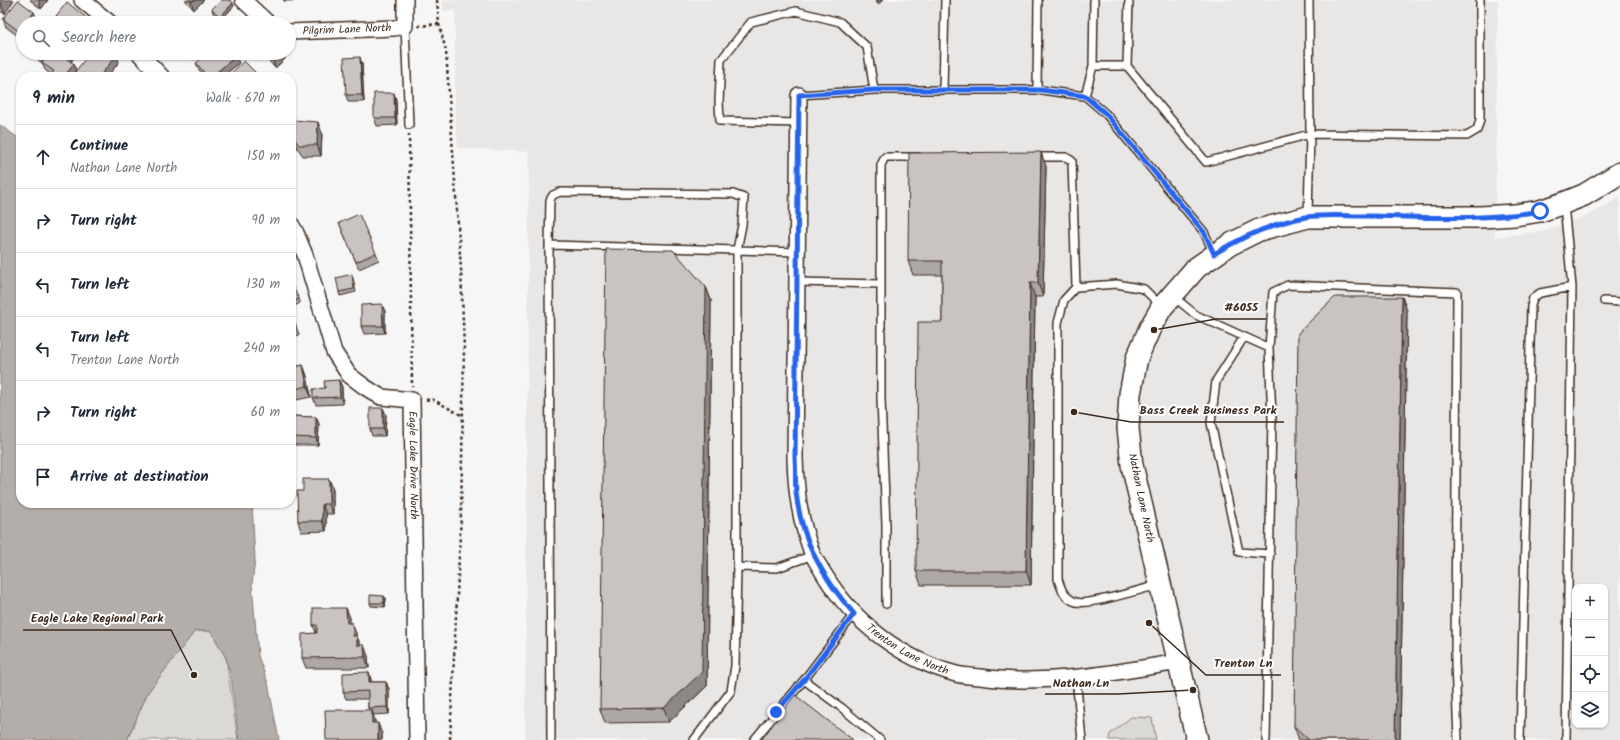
<!DOCTYPE html>
<html lang="en">
<head>
<meta charset="utf-8">
<style>
	body { margin:0; font-family:Kalam,sans-serif; background:#f2f2f3; color:#1f2937 }
	.controls { position:absolute; right:12px; bottom:12px; display:grid; overflow:hidden; border-radius:8px; box-shadow:0 1px 3px #0004 }
	.controls button { width:36px; height:36px; display:grid; place-items:center; padding:0; border:0; border-bottom:1px solid #e0e1e3; background:#fff; color:#1f2937; font:20px sans-serif }
	.stop { position:absolute; width:12px; height:12px; margin:-9px; border:3px solid #2563eb; border-radius:50%; background:#fff }
	.stop.end { background:#2563eb; border-color:#fff; box-shadow:0 1px 4px #0008 }
	.list { margin:0; padding:0; list-style:none }
	h2 { display:flex; justify-content:space-between; align-items:center; height:52px; margin:0; padding:0 16px; font-size:17px }
	h2 small { font-size:13px; font-weight:400; color:#747a83 }
	.list li { display:grid; grid-template-columns:26px 1fr auto; gap:12px; align-items:center; box-sizing:border-box; height:64px; padding:0 16px; border-top:1px solid #e0e1e3 }
	.list b { display:block; font-size:15px; white-space:nowrap }
	.list p { margin:0; font-size:13px; white-space:nowrap; color:#747a83 }
	.list em { font-size:13px; font-style:normal; color:#747a83 }
	.icon { flex:none; width:22px; height:22px; fill:none; stroke:currentColor; stroke-width:2; stroke-linecap:round; stroke-linejoin:round }
	.map { position:relative; flex:none; width:1620px; height:740px; overflow:hidden }
	.search { position:absolute; background:#fff; box-shadow:0 1px 3px #0004; left:16px; top:16px; width:280px; height:44px; display:flex; align-items:center; gap:10px; box-sizing:border-box; padding:0 14px; border-radius:22px; color:#747a83; font-size:15px }
	.panel { position:absolute; background:#fff; box-shadow:0 1px 3px #0004; left:16px; top:72px; width:280px; height:436px; border-radius:16px }
	.map>svg:first-child { display:block }
	.built { fill:#e9e7e6; fill-rule:evenodd }
	.green { fill:#dbd9d6; stroke:#8b827a }
	.water { fill:#b4aeaa; stroke:#847972 }
	.lines { fill:none; stroke-linecap:round; stroke-linejoin:round }
	.lane-casing { stroke:#3b2a1e; stroke-width:10 }
	.street-casing { stroke:#3b2a1e; stroke-width:18 }
	.secondary-casing { stroke:#3b2a1e; stroke-width:24 }
	.path { stroke:#3b2a1e; stroke-width:2.5; stroke-dasharray:3 3; stroke-linecap:butt }
	.lane { stroke:#fff; stroke-width:7 }
	.street { stroke:#fff; stroke-width:15 }
	.secondary { stroke:#fff; stroke-width:21 }
	.wall { fill:#ada8a6; stroke:#3b2a1e }
	.shaded-wall { fill:#8d8887; stroke:#3b2a1e }
	.building { fill:#c9c3c1; stroke:#3b2a1e }
	.route { stroke:#2563eb; stroke-width:5 }
	.labels { text-anchor:middle; dominant-baseline:central; stroke-width:4; stroke-linejoin:round; paint-order:stroke }
	.street-label { font-size:11px; fill:#3b2a1e; stroke:#fff }
	.leader { fill:none; stroke:#3b2a1e; stroke-width:1.5 }
	.callout-dot { fill:#3b2a1e; stroke:#fff; stroke-width:1.5 }
	.callout-label { font-size:12px; text-anchor:middle; font-weight:bold; fill:#3b2a1e; stroke:#fff; stroke-width:4; stroke-linejoin:round; paint-order:stroke }
</style>
</head>
<body>
<div class="map">
<svg width="1620" height="740" viewBox="0 0 1620 740">
	<rect width="100%" height="100%" fill="#f7f6f6"/>
	<filter id="ink" filterUnits="userSpaceOnUse"><feTurbulence type="fractalNoise" baseFrequency=".025" numOctaves="2"/><feDisplacementMap in="SourceGraphic" scale="8" xChannelSelector="R" yChannelSelector="G"/><feConvolveMatrix kernelMatrix="1 2 1 2 8 2 1 2 1" color-interpolation-filters="sRGB"/></filter>
	<g filter="url(#ink)">
		<path class="built" d="M 443,0 L 1498,0 L 1495,237 L 1544,231 L 1591,214 L 1620,197 L 1620,740 L 525,740 L 529,152 L 458,148 L 455,118 L 455,11 L 443,11 ZM 1575,587 L 1605,587 L 1605,725 L 1575,725 Z"/>
		<path class="green" d="M 195,631 L 211,631 L 226,658 L 238,740 L 127,740 L 148,692 Z
			M 1131,717 L 1152,718 L 1156,740 L 1109,740 L 1110,734 Z"/>
		<path class="water" d="M 0,125 L 21,140 L 21,503 L 252,503 L 255,560 L 252,584 L 258,656 L 268,683 L 279,740 L 239,740 L 231,677 L 226,658 L 211,631 L 195,631 L 148,692 L 127,740 L 0,740 Z"/>
		<g class="lines">
			<g class="lane-casing">
				<path id="lane" d="M 1094,0 L 1093,66 L 1127,66 L 1206,162 L 1310,134 L 1467,136 L 1477,130 L 1480,120 L 1480,0
					M 405,26 L 409,125
					M 1127,66 L 1129,0
					M 943,90 L 945,0
					M 1037,90 L 1038,0
					M 799,95 L 874,90 L 1041,90 L 1085,96 L 1106,114 L 1204,232 L 1214,254
					M 1085,96 L 1093,66
					M 799,123 L 720,121 L 719,102 L 721,60 L 751,22 L 796,11 L 840,22 L 867,47 L 874,90
					M 1033,157 L 1066,157 L 1072,161 L 1076,287
					M 1308,215 L 1310,134 L 1309,0
					M 549,245 L 550,200 L 553,195 L 560,192 L 733,194 L 744,198 L 742,225 L 737,250 L 798,252
					M 798,282 L 881,284
					M 1174,297 L 1196,315 L 1269,348 L 1273,292 L 1288,285 L 1457,292 L 1455,662 L 1458,740
					M 1604,301 L 1620,302
					M 1244,337 L 1216,381 L 1211,423 L 1239,552 L 1270,554
					M 737,567 L 777,568 L 813,555
					M 1158,585 C 1143,589 1087,606 1076,602 C 1064,598 1061,589 1058,579 L 1058,323 L 1064,300 L 1076,287 L 1117,284 L 1144,289 L 1161,306
					M 886,604 L 886,525 L 881,399 L 881,165 L 885,157 L 919,157
					M 1076,677 L 1082,740
					M 804,680 L 854,614
					M 551,740 L 549,245 L 737,250 L 737,567 L 735,666 L 731,691 L 694,740
					M 754,740 L 804,680 L 842,708 L 880,740
					M 1266,740 L 1272,418 L 1269,348
					M 1520,740 L 1531,306 L 1533,298 L 1540,293 L 1572,287 L 1564,205
					M 1566,740 L 1572,287"/>
			</g>
			<g class="street-casing">
				<g id="street">
					<path d="M 82,0 L 110,23"/>
					<path d="M 243,0 L 268,23"/>
					<path id="s1" d="M 289,32 L 394,28 L 405,26 L 405,0"/>
					<path d="M 139,53 L 162,77"/>
					<path id="s2" d="M 799,95 L 795,458 C 796,493 800,520 812,553 C 815,560 820,567 824,574 C 853,622 901,659 956,674 C 963,676 972,676 980,677 C 1046,686 1114,673 1178,662"/>
					<path id="s3" d="M 291,224 L 296,233 L 305,255 L 334,352 L 349,375 L 365,387 L 381,397 L 412,400 L 417,740"/>
				</g>
			</g>
			<g class="secondary-casing">
				<path id="secondary" d="M 1197,740 L 1132,465 L 1128,428 L 1130,394 L 1137,358 L 1150,328 L 1162,307 L 1196,268 L 1229,245 L 1259,230 L 1308,217 L 1480,217 L 1515,215 L 1540,211 L 1564,203 L 1584,195 L 1620,173"/>
			</g>
			<path class="path" d="M 437,0 L 439,24 L 446,51 L 461,268 L 464,349 L 461,514 L 450,740
				M 418,26 L 439,24
				M 409,134 L 412,387
				M 426,400 L 432,399 L 463,416"/>
			<use href="#lane" class="lane"/>
			<use href="#street" class="street"/>
			<use href="#secondary" class="secondary"/>
		</g>
		<path class="wall" d="M 0,0 L 5,14 L 0,11 Z
			M 30,0 L 48,0 L 41,9 Z
			M 185,0 L 204,0 L 194,10 Z
			M 283,0 L 311,0 L 284,1 Z
			M 874,0 L 883,0 L 878,4 Z
			M 234,6 L 221,20 L 213,13 L 212,9 Z
			M 56,16 L 90,23 L 59,23 Z
			M 3,19 L 37,19 L 22,39 L 6,27 Z
			M 29,53 L 74,53 L 75,56 L 71,62 L 74,64 L 76,71 L 119,62 L 107,77 L 51,75 L 45,70 L 42,63 Z
			M 187,53 L 201,53 L 194,60 Z
			M 262,53 L 283,53 L 285,59 L 275,68 Z
			M 196,63 L 239,63 L 222,77 L 205,77 L 199,70 Z
			M 362,64 L 364,102 L 348,102 L 346,95 Z
			M 394,93 L 396,100 L 397,125 L 377,126 L 374,118 Z
			M 294,120 L 322,133 L 321,156 L 303,156 L 296,146 L 291,151 Z
			M 1046,166 L 1043,297 L 1035,297 L 1031,585 L 921,585 L 916,571 L 942,322 L 942,275 L 913,275 L 908,261 Z
			M 339,223 L 376,253 L 379,260 L 359,269 Z
			M 353,278 L 356,292 L 340,296 L 339,292 Z
			M 291,286 L 299,299 L 300,303 L 291,308 Z
			M 706,287 L 711,300 L 707,686 L 669,722 L 605,723 L 600,709 Z
			M 1402,297 L 1407,311 L 1400,740 L 1299,740 L 1294,726 Z
			M 291,311 L 299,335 L 291,337 Z
			M 385,311 L 385,333 L 364,334 L 361,326 Z
			M 303,365 L 307,376 L 311,397 L 291,401 L 291,368 Z
			M 339,380 L 342,387 L 343,404 L 316,405 L 313,398 L 325,388 Z
			M 383,408 L 386,415 L 385,436 L 372,436 L 370,429 Z
			M 291,416 L 316,417 L 319,424 L 318,445 L 291,445 Z
			M 329,479 L 333,489 L 333,514 L 326,514 L 326,531 L 301,532 L 298,521 L 303,491 Z
			M 384,596 L 386,599 L 385,607 L 371,606 L 370,603 Z
			M 346,608 L 350,618 L 350,623 L 356,633 L 356,636 L 360,645 L 368,656 L 369,668 L 306,668 L 302,658 L 316,633 L 313,625 Z
			M 369,672 L 371,680 L 371,682 L 386,682 L 389,689 L 389,714 L 373,715 L 375,721 L 375,723 L 382,734 L 382,740 L 368,708 L 368,699 L 346,699 L 343,692 Z"/>
		<path class="shaded-wall" d="M 4,0 L 14,0 L 5,14 L 1,4 Z
			M 40,0 L 48,0 L 41,9 L 39,1 Z
			M 194,0 L 204,0 L 194,10 L 191,2 Z
			M 877,0 L 883,0 L 878,4 Z
			M 233,3 L 234,6 L 221,20 L 220,17 Z
			M 34,12 L 37,19 L 34,23 L 26,23 Z
			M 23,27 L 23,38 L 22,39 L 20,32 Z
			M 44,53 L 52,53 L 43,64 L 41,57 Z
			M 69,53 L 74,53 L 75,56 L 68,65 L 66,58 Z
			M 191,53 L 201,53 L 194,60 Z
			M 281,53 L 283,53 L 285,59 L 275,68 L 273,61 Z
			M 117,55 L 119,62 L 107,77 L 99,77 Z
			M 236,56 L 239,63 L 222,77 L 211,77 Z
			M 360,57 L 362,64 L 364,102 L 362,95 Z
			M 74,64 L 76,71 L 72,77 L 64,77 Z
			M 255,72 L 256,77 L 249,77 Z
			M 394,93 L 396,100 L 397,125 L 395,118 Z
			M 318,122 L 322,133 L 321,156 L 317,145 Z
			M 292,136 L 296,146 L 291,151 L 291,137 Z
			M 1041,152 L 1046,166 L 1043,297 L 1038,283 Z
			M 1030,283 L 1035,297 L 1031,585 L 1026,571 Z
			M 706,287 L 711,300 L 707,686 L 669,722 L 664,708 Z
			M 1402,297 L 1407,311 L 1400,740 L 1395,740 Z
			M 382,304 L 385,311 L 385,333 L 383,326 Z
			M 303,365 L 307,376 L 311,397 L 307,386 Z
			M 339,380 L 342,387 L 343,404 L 340,397 Z
			M 383,408 L 386,415 L 385,436 L 383,429 Z
			M 316,417 L 319,424 L 318,445 L 316,438 Z
			M 329,479 L 333,489 L 333,514 L 329,504 Z
			M 322,504 L 326,514 L 326,531 L 322,521 Z
			M 384,596 L 386,599 L 385,607 L 384,603 Z
			M 346,608 L 350,618 L 351,633 L 347,623 Z
			M 352,623 L 356,633 L 357,646 L 353,636 Z
			M 357,636 L 361,646 L 357,645 Z
			M 364,645 L 368,656 L 369,668 L 365,657 Z
			M 369,672 L 371,680 L 372,689 L 369,682 Z
			M 386,682 L 389,689 L 389,714 L 387,707 Z
			M 372,710 L 375,721 L 375,734 L 372,723 Z
			M 378,723 L 382,734 L 382,740 L 378,740 Z"/>
		<path class="building" d="M 0,0 L 4,0 L 1,4 L 0,3 Z
			M 18,0 L 34,12 L 26,23 L 23,23 L 23,27 L 20,32 L 3,19 Z
			M 189,0 L 194,0 L 191,2 Z
			M 221,0 L 230,0 L 233,3 L 220,17 L 212,9 Z
			M 67,2 L 89,20 L 86,23 L 65,23 L 56,16 Z
			M 39,20 L 43,23 L 37,23 Z
			M 190,20 L 192,23 L 187,23 Z
			M 36,53 L 44,53 L 41,57 Z
			M 50,53 L 69,53 L 66,58 L 74,64 L 64,77 L 49,77 L 54,71 L 42,63 Z
			M 90,53 L 115,53 L 117,55 L 99,77 L 71,77 Z
			M 209,53 L 234,53 L 236,56 L 211,77 L 208,77 L 196,63 Z
			M 266,53 L 281,53 L 273,61 Z
			M 360,57 L 362,95 L 346,95 L 344,58 Z
			M 244,61 L 255,72 L 249,77 L 227,77 Z
			M 374,93 L 394,93 L 395,118 L 374,118 Z
			M 291,117 L 294,120 L 318,122 L 317,145 L 299,145 L 292,136 L 291,137 Z
			M 1041,152 L 1038,283 L 1030,283 L 1026,571 L 916,571 L 918,322 L 942,322 L 942,261 L 908,261 L 909,153 Z
			M 359,214 L 376,253 L 356,262 L 339,223 Z
			M 606,249 L 673,250 L 706,287 L 702,672 L 664,708 L 600,709 Z
			M 352,274 L 354,289 L 339,292 L 336,278 Z
			M 292,285 L 299,299 L 291,303 L 291,286 Z
			M 1335,297 L 1402,297 L 1395,740 L 1309,740 L 1294,726 L 1298,333 Z
			M 382,304 L 383,326 L 361,326 L 361,305 Z
			M 291,312 L 295,324 L 291,325 Z
			M 303,365 L 307,386 L 291,390 L 291,368 Z
			M 339,380 L 340,397 L 313,398 L 313,389 L 325,388 L 324,381 Z
			M 370,408 L 383,408 L 383,429 L 370,429 Z
			M 291,416 L 316,417 L 316,438 L 291,437 Z
			M 303,479 L 329,479 L 329,504 L 322,504 L 322,521 L 298,521 L 297,491 L 303,491 Z
			M 370,595 L 384,596 L 384,603 L 370,603 Z
			M 313,608 L 346,608 L 347,623 L 352,623 L 353,636 L 357,636 L 357,645 L 364,645 L 365,657 L 302,658 L 302,634 L 317,633 L 317,625 L 313,625 Z
			M 369,672 L 369,682 L 386,682 L 387,707 L 368,708 L 368,691 L 343,692 L 343,673 Z
			M 795,695 L 853,740 L 761,740 Z
			M 325,710 L 372,710 L 372,723 L 378,723 L 378,740 L 326,740 Z"/>
	</g>
	<g class="lines" filter="url(#ink)">
		<path class="route" d="M 776,712 L 804,680 L 854,614 C 823,578 801,540 796,492 C 795,481 796,469 795,458 L 799,95 L 874,90 L 1041,90 L 1085,96 L 1106,114 L 1204,232 L 1214,254 C 1243,236 1273,223 1306,217 C 1326,214 1347,216 1367,216 C 1424,217 1484,221 1540,211"/>
	</g>
	<g class="labels">
		<g class="street-label">
			<text stroke="none"><textPath href="#s1" startOffset="58">Pilgrim Lane North</textPath></text>
			<text stroke="none"><textPath href="#s3" startOffset="298">Eagle Lake Drive North</textPath></text>
			<text transform="translate(1141 498) rotate(78)">Nathan Lane North</text>
			<text stroke="none"><textPath href="#s2" startOffset="599">Trenton Lane North</textPath></text>
		</g>
	</g>
	<path class="leader" d="M1154 330L1216 319H1266M1074 412L1131 422H1284M194 675L171 630H23M1149 623L1206 675H1281M1193 690L1118 694H1045"/>
	<g class="callout-dot">
		<circle cx="1154" cy="330" r="4"/>
		<circle cx="1074" cy="412" r="4"/>
		<circle cx="194" cy="675" r="4"/>
		<circle cx="1149" cy="623" r="4"/>
		<circle cx="1193" cy="690" r="4"/>
	</g>
	<g class="callout-label">
		<text x="1241" y="311">#6055</text>
		<text x="1208" y="414">Bass Creek Business Park</text>
		<text x="97" y="622">Eagle Lake Regional Park</text>
		<text x="1243" y="667">Trenton Ln</text>
		<text x="1081" y="687">Nathan Ln</text>
	</g>
</svg>
<div class="controls">
<button>+</button>
<button>−</button>
<button><svg class="icon" aria-label="locate" viewBox="0 0 24 24"><circle cx="12" cy="12" r="6"/><path d="M12 2v4M12 18v4M2 12h4M18 12h4"/></svg></button>
<button><svg class="icon" aria-label="layers" viewBox="0 0 24 24"><path d="M12 4l9 5-9 5-9-5zM3 14l9 5 9-5"/></svg></button>
</div>
<div class="stop" style="left:1540px;top:211px"></div>
<div class="stop end" style="left:776px;top:712px"></div>
<div class="search"><svg class="icon" aria-label="search" viewBox="0 0 24 24"><circle cx="10" cy="10" r="6"/><path d="M15 15l6 6"/></svg>Search here</div>
<section class="panel">
<h2>9 min<small>Walk · 670 m</small></h2>
<ul class="list">
<li><svg class="icon" aria-label="ahead" viewBox="0 0 24 24"><path d="M12 20V5M6 11l6-6 6 6"/></svg><div><b>Continue</b><p>Nathan Lane North</p></div><em>150 m</em></li>
<li><svg class="icon" aria-label="right" viewBox="0 0 24 24"><path d="M7 20v-9h11M14 6l5 5-5 5"/></svg><div><b>Turn right</b></div><em>90 m</em></li>
<li><svg class="icon" aria-label="left" viewBox="0 0 24 24"><path d="M17 20v-9H6M10 6l-5 5 5 5"/></svg><div><b>Turn left</b></div><em>130 m</em></li>
<li><svg class="icon" aria-label="left" viewBox="0 0 24 24"><path d="M17 20v-9H6M10 6l-5 5 5 5"/></svg><div><b>Turn left</b><p>Trenton Lane North</p></div><em>240 m</em></li>
<li><svg class="icon" aria-label="right" viewBox="0 0 24 24"><path d="M7 20v-9h11M14 6l5 5-5 5"/></svg><div><b>Turn right</b></div><em>60 m</em></li>
<li><svg class="icon" aria-label="arrive" viewBox="0 0 24 24"><path d="M6 21V4h12l-3 4 3 4H6"/></svg><div><b>Arrive at destination</b></div></li>
</ul>
</section>
</div>
</body>
</html>
